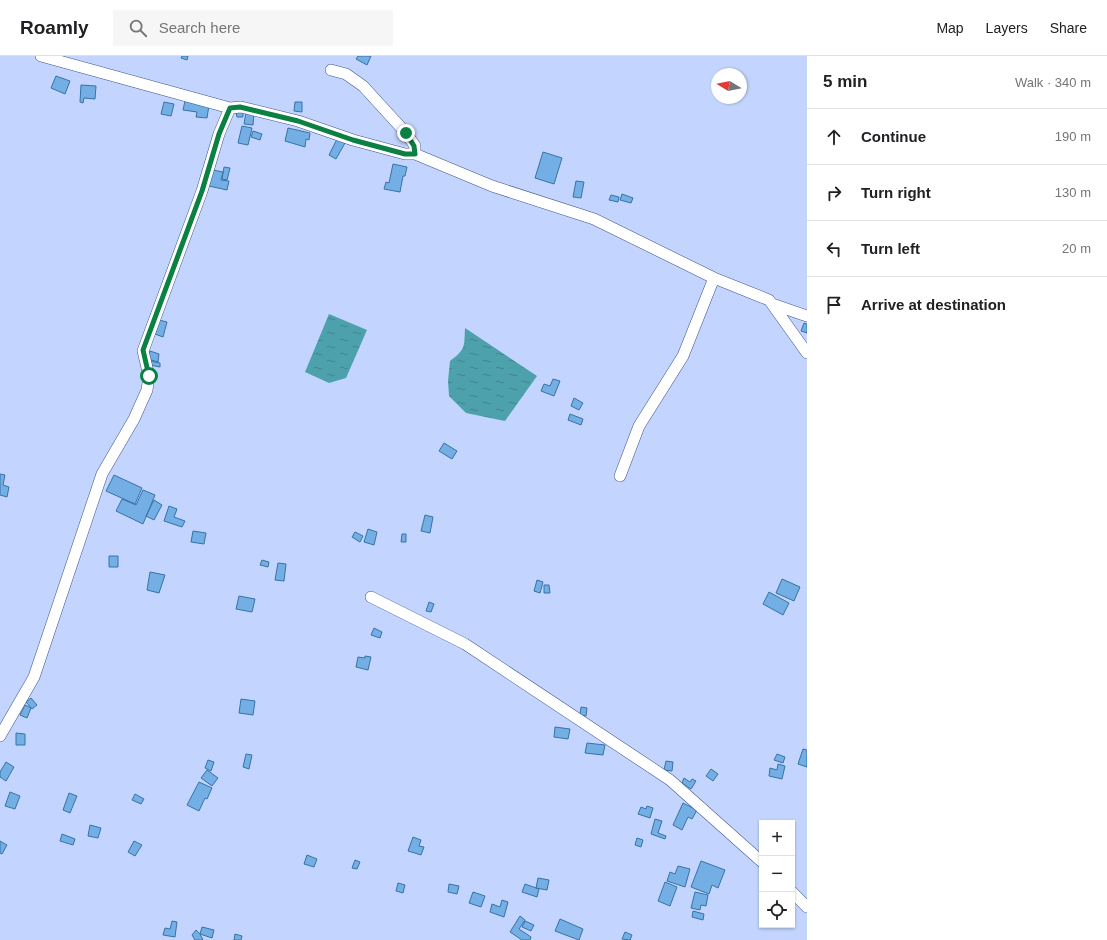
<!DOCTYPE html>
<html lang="en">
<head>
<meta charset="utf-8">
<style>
	body { margin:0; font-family:Arial,sans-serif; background:#f6f6f6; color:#202124 }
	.controls { position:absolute; right:12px; bottom:12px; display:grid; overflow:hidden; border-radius:0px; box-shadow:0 1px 3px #0004 }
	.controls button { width:36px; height:36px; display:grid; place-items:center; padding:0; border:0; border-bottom:1px solid #e0e0e0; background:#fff; color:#202124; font:20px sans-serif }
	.compass { position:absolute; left:711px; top:12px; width:36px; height:36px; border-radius:50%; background:#fff; box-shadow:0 1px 3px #0004; rotate:280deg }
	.stop { position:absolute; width:12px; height:12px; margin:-9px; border:3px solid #0b8043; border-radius:50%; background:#fff }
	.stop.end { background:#0b8043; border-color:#fff; box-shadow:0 1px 4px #0008 }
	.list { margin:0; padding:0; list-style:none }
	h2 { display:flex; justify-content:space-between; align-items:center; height:52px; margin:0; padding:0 16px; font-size:17px }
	h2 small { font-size:13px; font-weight:400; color:#757577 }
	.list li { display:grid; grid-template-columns:26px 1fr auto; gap:12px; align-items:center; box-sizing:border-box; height:56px; padding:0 16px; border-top:1px solid #e0e0e0 }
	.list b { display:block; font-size:15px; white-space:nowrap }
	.list em { font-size:13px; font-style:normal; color:#757577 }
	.icon { flex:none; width:22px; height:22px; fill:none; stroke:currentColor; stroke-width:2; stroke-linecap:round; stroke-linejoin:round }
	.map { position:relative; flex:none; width:807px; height:884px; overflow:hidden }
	header { display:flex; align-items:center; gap:24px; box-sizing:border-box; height:56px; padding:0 20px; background:#fff; border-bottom:1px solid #e0e0e0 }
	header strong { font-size:19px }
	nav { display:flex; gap:22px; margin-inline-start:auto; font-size:14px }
	.search { width:280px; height:36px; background:#f6f6f6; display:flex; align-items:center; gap:10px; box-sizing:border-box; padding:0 14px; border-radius:0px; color:#757577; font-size:15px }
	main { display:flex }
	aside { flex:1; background:#fff }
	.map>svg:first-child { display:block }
	.water { fill:url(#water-ripples) }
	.building { fill:#73afe5; stroke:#3872a5 }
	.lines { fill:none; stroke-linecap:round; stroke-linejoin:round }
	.street-casing { stroke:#3e548f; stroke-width:12 }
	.street { stroke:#fff; stroke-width:11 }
	.route { stroke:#0b8043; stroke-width:5 }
</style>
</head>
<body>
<header>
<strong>Roamly</strong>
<div class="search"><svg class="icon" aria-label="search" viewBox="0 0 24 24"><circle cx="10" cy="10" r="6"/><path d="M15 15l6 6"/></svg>Search here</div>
<nav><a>Map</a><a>Layers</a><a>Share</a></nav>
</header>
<main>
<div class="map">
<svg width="807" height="884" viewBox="0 0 807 884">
	<defs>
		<pattern id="water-ripples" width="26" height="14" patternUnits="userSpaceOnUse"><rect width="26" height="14" fill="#4da1ac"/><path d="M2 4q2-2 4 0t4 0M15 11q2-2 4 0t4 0" fill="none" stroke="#40838e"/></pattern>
	</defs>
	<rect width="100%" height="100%" fill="#c3d5fe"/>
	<path class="water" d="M 329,258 L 367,274 L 346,322 L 329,327 L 305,316 Z
		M 465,272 L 537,320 L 505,365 L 466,357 L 449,340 L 448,325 L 450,305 C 466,293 464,291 465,272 Z"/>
	<path class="building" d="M 182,0 L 188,0 L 187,4 L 181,2 Z
		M 358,0 L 371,0 L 367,9 L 356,3 Z
		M 56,20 L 70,25 L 65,38 L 51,32 Z
		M 81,29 L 96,30 L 95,43 L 84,42 L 83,47 L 80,46 Z
		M 185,45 L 209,49 L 207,62 L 196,61 L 197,56 L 183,54 Z
		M 164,46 L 174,48 L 171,60 L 161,58 Z
		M 295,46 L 302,46 L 302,56 L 294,55 Z
		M 236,56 L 243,56 L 243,61 L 237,61 Z
		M 246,56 L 254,57 L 253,69 L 244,68 Z
		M 242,70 L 252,72 L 248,89 L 238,87 Z
		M 288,72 L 310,77 L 309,84 L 306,83 L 305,91 L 285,85 Z
		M 253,75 L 262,78 L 260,84 L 251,81 Z
		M 337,83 L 345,87 L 336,103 L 329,99 Z
		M 543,96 L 562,102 L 554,128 L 535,122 Z
		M 393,108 L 407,111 L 405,120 L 403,120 L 400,136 L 384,133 L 386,126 L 389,127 Z
		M 224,111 L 230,112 L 227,124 L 222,123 Z
		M 213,114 L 223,116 L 221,124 L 229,125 L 227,134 L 209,130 Z
		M 576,125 L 584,126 L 581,142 L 573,141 Z
		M 622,138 L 633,142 L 631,147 L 620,144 Z
		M 611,139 L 619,141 L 618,146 L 609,144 Z
		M 159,264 L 167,266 L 163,281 L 155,278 Z
		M 804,267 L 807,268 L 807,277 L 801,275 Z
		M 150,295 L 159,298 L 158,306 L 148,303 Z
		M 151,305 L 160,307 L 160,311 L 150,309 Z
		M 553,323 L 560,325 L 554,340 L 541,335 L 544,328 L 550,330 Z
		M 574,342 L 583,347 L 579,354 L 571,350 Z
		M 570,358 L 583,363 L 581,369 L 568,364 Z
		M 444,387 L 457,395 L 452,403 L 439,395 Z
		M 0,418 L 5,419 L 3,429 L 9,431 L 7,441 L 0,439 Z
		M 114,419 L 142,432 L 135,448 L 106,435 Z
		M 143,434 L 155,439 L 143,468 L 116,455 L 122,443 L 136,449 Z
		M 154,444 L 162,449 L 154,464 L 146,460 Z
		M 169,450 L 177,453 L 174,461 L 185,465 L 182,471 L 164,465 Z
		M 425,459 L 433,461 L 430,477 L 421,475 Z
		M 368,473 L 377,476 L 374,489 L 364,486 Z
		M 193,475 L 206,477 L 204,488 L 191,486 Z
		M 355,476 L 363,480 L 360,486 L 352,481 Z
		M 402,478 L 406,478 L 406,486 L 401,486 Z
		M 109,500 L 118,500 L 118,511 L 109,511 Z
		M 262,504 L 269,506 L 268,511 L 260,509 Z
		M 278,507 L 286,508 L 284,525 L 275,524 Z
		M 150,516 L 165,519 L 159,537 L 147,534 Z
		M 782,523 L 800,531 L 794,545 L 776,537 Z
		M 537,524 L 543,526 L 540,537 L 534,535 Z
		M 544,529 L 549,529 L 550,537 L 544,537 Z
		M 769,536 L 789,547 L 783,559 L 763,548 Z
		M 239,540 L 255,543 L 252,556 L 236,553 Z
		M 429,546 L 434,548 L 431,556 L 426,555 Z
		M 374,572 L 382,576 L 380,582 L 371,579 Z
		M 365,600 L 371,601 L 368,614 L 356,611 L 358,601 L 365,602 Z
		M 31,642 L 37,649 L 32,653 L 26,646 Z
		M 241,643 L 255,645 L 253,659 L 239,657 Z
		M 25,649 L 31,652 L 27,662 L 20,659 Z
		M 581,651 L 587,652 L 586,660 L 580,659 Z
		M 555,671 L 570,673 L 568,683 L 554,681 Z
		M 16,677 L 25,678 L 25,689 L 16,689 Z
		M 587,687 L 605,689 L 603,699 L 585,697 Z
		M 803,693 L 807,694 L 807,711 L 798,708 Z
		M 246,698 L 252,699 L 249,713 L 243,711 Z
		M 777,698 L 785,701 L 783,707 L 774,704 Z
		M 208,704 L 214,706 L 211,715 L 205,712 Z
		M 666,705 L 673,706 L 672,715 L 664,714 Z
		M 6,706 L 14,711 L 6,725 L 0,721 L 0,716 Z
		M 778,708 L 785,710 L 782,723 L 769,720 L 770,712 L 777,714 Z
		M 711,713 L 718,718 L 713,725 L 706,720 Z
		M 207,714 L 218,722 L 212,730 L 201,722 Z
		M 684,722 L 690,726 L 692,723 L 696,725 L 691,733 L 682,727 Z
		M 199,726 L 212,732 L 207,743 L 205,742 L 199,755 L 187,749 Z
		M 10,736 L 20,740 L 15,753 L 5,750 Z
		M 69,737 L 77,740 L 70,757 L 63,754 Z
		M 135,738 L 144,743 L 141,748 L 132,744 Z
		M 683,747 L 697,754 L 692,763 L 688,761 L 682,774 L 673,769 Z
		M 647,750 L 653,752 L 650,762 L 638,758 L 641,751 L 646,753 Z
		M 655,763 L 662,765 L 658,777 L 666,780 L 665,783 L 651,778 Z
		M 90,769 L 101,772 L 98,782 L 88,780 Z
		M 62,778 L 75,783 L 73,789 L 60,785 Z
		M 413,781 L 421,784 L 419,790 L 424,791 L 421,799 L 408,795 Z
		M 637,782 L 643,784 L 641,791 L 635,789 Z
		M 0,785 L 7,789 L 2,798 L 0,797 Z
		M 134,785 L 142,789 L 135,800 L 128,796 Z
		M 307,799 L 317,803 L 314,811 L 304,808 Z
		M 355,804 L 360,806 L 357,813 L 352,812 Z
		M 701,805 L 725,814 L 718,832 L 712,829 L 709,838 L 691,831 Z
		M 678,810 L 690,813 L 685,831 L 667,825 L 670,816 L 675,818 Z
		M 538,822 L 549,824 L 547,834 L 536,832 Z
		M 665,826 L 677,831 L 670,850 L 658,845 Z
		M 398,827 L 405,829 L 403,837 L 396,835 Z
		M 449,828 L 459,830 L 457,838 L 448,836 Z
		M 525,828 L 539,833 L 537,841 L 522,836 Z
		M 473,836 L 485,840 L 481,851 L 469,847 Z
		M 695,836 L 708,839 L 706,850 L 701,849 L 700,854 L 691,852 Z
		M 502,844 L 508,846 L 504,861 L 490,856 L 492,848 L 500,851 Z
		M 693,855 L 704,858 L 703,864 L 692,861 Z
		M 520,860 L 525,864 L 519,873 L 531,881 L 530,884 L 522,884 L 510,876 Z
		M 560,863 L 583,873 L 579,884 L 555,875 Z
		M 172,865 L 177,866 L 175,881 L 163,879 L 165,872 L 170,873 Z
		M 525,865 L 534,869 L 531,875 L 522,871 Z
		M 202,871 L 214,874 L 212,882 L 200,878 Z
		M 196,874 L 200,878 L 203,884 L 195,884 L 192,879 Z
		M 625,876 L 632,879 L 630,884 L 622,883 Z
		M 235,878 L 242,880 L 241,884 L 234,884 Z"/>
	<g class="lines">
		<g class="street-casing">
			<path id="street" d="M 41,0 L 230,52 L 241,51 L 298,65 L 353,84 L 405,98 L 415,98 L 492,130 L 594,163 L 714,222 L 769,244 L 772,248 L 807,260
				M 331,14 L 346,18 L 363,30 L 406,77 L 415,90 L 415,98
				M 772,248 L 807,297
				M 620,420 L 639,370 L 683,300 L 714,222
				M 371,541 L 465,588 L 670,724 L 762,806
				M 0,680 L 34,621 L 102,418 L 134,363 L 147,334 L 149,320 L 143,295 L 202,135 L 219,78 L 230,52
				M 792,836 L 807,851"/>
		</g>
		<use href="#street" class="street"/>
	</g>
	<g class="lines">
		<path class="route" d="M 149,320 L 143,294 L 202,135 L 219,78 L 230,52 L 240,51 L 298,65 L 353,84 L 405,98 L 415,98 L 414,90 L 406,77"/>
	</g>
</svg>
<div class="controls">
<button>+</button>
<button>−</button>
<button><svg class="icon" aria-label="locate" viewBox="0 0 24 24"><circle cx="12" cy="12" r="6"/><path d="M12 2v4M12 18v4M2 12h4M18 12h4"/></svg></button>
</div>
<svg class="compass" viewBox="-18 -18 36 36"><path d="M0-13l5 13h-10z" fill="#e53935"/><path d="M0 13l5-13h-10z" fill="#757577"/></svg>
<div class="stop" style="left:149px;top:320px"></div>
<div class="stop end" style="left:406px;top:77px"></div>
</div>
<aside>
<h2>5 min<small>Walk · 340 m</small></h2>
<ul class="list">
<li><svg class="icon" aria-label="ahead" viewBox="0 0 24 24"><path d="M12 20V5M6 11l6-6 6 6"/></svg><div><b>Continue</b></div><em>190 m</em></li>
<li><svg class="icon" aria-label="right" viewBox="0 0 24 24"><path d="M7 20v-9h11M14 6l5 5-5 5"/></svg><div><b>Turn right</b></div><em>130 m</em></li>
<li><svg class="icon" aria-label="left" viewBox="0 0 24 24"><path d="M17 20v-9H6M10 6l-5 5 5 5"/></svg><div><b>Turn left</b></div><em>20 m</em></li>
<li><svg class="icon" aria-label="arrive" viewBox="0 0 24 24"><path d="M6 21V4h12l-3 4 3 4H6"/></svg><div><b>Arrive at destination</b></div></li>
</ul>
</aside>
</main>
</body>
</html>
